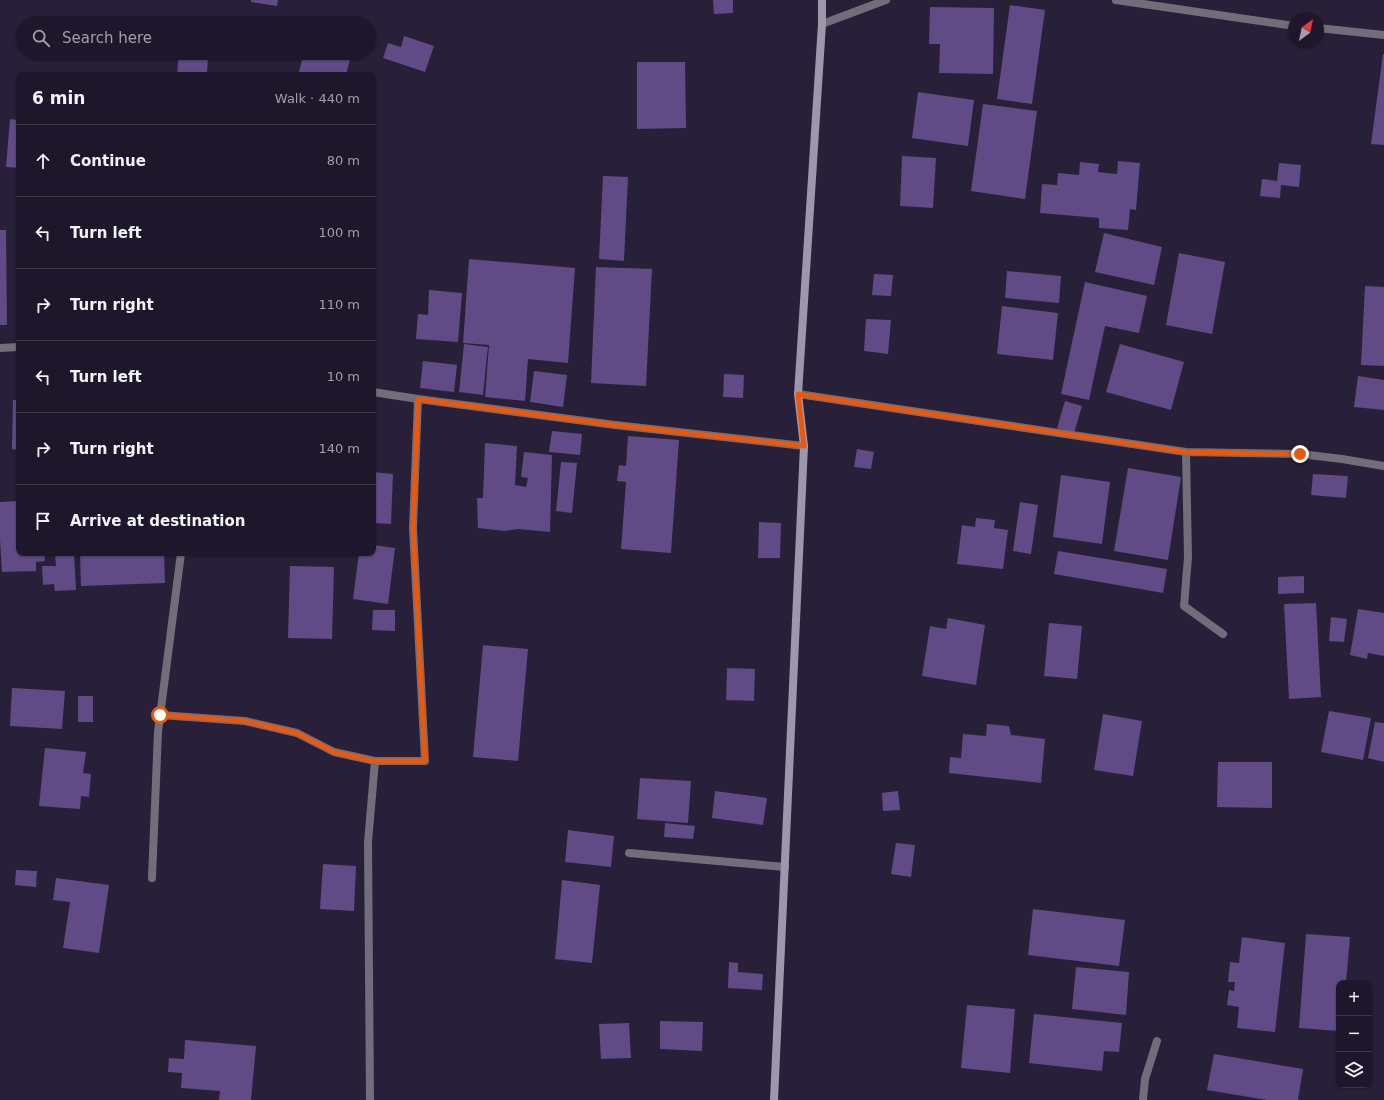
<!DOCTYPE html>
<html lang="en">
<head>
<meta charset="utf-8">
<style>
	body { margin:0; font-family:"DejaVu Sans",sans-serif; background:#2b2437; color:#f1f3f6 }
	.controls { position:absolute; right:12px; bottom:12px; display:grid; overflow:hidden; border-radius:8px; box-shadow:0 1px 3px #0004 }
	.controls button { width:36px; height:36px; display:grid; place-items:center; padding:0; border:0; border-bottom:1px solid #3c3647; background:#1e172b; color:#f1f3f6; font:20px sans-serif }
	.compass { position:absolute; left:1288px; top:12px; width:36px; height:36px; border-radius:50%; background:#1e172b; box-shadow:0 1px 3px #0004; rotate:33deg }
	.stop { position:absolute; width:12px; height:12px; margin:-9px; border:3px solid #ea580c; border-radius:50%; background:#fff }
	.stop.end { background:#ea580c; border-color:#fff; box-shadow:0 1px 4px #0008 }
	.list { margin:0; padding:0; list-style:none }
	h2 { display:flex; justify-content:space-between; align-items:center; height:52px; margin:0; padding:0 16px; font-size:17px }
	h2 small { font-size:13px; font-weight:400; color:#a19fa9 }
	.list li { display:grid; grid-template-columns:26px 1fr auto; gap:12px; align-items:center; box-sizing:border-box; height:72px; padding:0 16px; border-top:1px solid #3c3647 }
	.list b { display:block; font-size:15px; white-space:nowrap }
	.list em { font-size:13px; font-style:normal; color:#a19fa9 }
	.icon { flex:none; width:22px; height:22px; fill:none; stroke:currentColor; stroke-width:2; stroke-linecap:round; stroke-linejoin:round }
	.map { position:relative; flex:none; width:1384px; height:1100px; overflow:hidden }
	.search { position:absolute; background:#1e172b; box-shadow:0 1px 3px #0004; left:16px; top:16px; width:360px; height:44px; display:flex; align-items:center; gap:10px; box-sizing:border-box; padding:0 14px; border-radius:22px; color:#a19fa9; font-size:15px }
	.panel { position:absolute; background:#1e172b; box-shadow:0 1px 3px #0004; left:16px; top:72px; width:360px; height:484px; border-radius:8px }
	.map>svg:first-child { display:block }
	.building { fill:#604b86 }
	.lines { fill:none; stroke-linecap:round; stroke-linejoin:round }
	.street { stroke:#716d7b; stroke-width:8 }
	.secondary { stroke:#9d97ac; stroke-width:8 }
	.route { stroke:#ea580c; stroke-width:5 }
</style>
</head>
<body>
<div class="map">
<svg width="1384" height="1100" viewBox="0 0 1384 1100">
	<rect width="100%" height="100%" fill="#281f39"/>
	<path class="building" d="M 251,0 L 278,0 L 277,6 L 251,2 Z
		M 713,0 L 733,0 L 733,13 L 714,14 Z
		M 1010,5 L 1045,10 L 1032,104 L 997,99 Z
		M 930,7 L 994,8 L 993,74 L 939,73 L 940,44 L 929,44 Z
		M 404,36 L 434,46 L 425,72 L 383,58 L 388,43 L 401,47 Z
		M 179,53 L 208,53 L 207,75 L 177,75 Z
		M 304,53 L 325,53 L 350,59 L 346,75 L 298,75 Z
		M 1383,54 L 1384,54 L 1384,145 L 1371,144 Z
		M 637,62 L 685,62 L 686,128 L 637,129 Z
		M 918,92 L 974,100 L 968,146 L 912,138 Z
		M 983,104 L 1037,111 L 1025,199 L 971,191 Z
		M 10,119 L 19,120 L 19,168 L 6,167 Z
		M 902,156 L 936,158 L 933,208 L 900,206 Z
		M 1118,161 L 1140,163 L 1136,210 L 1130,209 L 1128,230 L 1099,228 L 1099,218 L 1040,213 L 1042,184 L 1057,185 L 1058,173 L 1079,175 L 1080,162 L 1099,164 L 1098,172 L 1117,174 Z
		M 1279,163 L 1301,165 L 1299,187 L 1281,185 L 1280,198 L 1260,196 L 1262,179 L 1277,181 Z
		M 603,176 L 628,177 L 624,261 L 599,259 Z
		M 0,230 L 6,230 L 7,325 L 0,325 Z
		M 1104,233 L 1162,247 L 1154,285 L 1095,272 Z
		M 1179,253 L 1225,262 L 1212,334 L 1166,325 Z
		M 469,259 L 575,268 L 568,363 L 528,359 L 525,401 L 485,397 L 489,345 L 463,343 Z
		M 596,267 L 652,269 L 646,386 L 591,383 Z
		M 1007,271 L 1061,276 L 1059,303 L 1005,298 Z
		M 874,274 L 893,275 L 891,296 L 872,295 Z
		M 1085,282 L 1147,296 L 1139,333 L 1105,326 L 1089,400 L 1061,394 Z
		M 1365,286 L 1384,287 L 1384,366 L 1361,365 Z
		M 429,290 L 462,293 L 458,342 L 416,339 L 418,314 L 428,315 Z
		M 1002,306 L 1058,313 L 1053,360 L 997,354 Z
		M 866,319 L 891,320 L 888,354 L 864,351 Z
		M 464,344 L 488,347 L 483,395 L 459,392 Z
		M 1120,344 L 1184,362 L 1171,410 L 1106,392 Z
		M 423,361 L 457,365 L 454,392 L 420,388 Z
		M 534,371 L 567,375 L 563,407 L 530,402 Z
		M 724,374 L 744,375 L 743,398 L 723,397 Z
		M 1358,376 L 1384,380 L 1384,410 L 1354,407 Z
		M 13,400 L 19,400 L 19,450 L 12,449 Z
		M 1065,401 L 1082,406 L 1074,433 L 1057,428 Z
		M 552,431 L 582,434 L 580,455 L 549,452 Z
		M 628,436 L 679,440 L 671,553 L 621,549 L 626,482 L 617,481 L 619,465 L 626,466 Z
		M 485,443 L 517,446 L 515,485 L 526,487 L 528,478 L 521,477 L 524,452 L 552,455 L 550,532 L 518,529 L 505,531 L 478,528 L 477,498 L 483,498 Z
		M 857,449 L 874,452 L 871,469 L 854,467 Z
		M 561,462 L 577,463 L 572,513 L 556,511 Z
		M 1128,468 L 1181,477 L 1168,560 L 1114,551 Z
		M 373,472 L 393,474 L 391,524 L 373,523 Z
		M 1313,474 L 1348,476 L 1346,498 L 1311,495 Z
		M 1061,475 L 1110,482 L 1102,544 L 1053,537 Z
		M 19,501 L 19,553 L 44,553 L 45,561 L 36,562 L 36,571 L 2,572 L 0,540 L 0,502 Z
		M 1020,502 L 1038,505 L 1031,554 L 1013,551 Z
		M 976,518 L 995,520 L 994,528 L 1008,530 L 1003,569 L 957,564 L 962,525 L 975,527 Z
		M 759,522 L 781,523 L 780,558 L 758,558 Z
		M 373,545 L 395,548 L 388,604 L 353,599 L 359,553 L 373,553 Z
		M 1058,551 L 1167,569 L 1163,593 L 1054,574 Z
		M 55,553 L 74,553 L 76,590 L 55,591 L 54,584 L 43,585 L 42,566 L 56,566 Z
		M 80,553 L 164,553 L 165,583 L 81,586 Z
		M 290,566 L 334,567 L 332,639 L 288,638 Z
		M 1304,576 L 1304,593 L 1278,594 L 1278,577 Z
		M 1316,603 L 1321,697 L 1289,699 L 1284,604 Z
		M 1358,609 L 1384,613 L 1384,656 L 1368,653 L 1367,659 L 1350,655 Z
		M 373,610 L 395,610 L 395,631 L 372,630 Z
		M 1331,617 L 1347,619 L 1344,642 L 1329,641 Z
		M 948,618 L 985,625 L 976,685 L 922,676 L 930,626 L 946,629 Z
		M 1049,623 L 1082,626 L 1077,679 L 1044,676 Z
		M 483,645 L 528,649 L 518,761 L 473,757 Z
		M 727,668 L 755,669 L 754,701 L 726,700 Z
		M 12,688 L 65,691 L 62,729 L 10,726 Z
		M 78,696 L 93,696 L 93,722 L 78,722 Z
		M 1329,711 L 1371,718 L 1363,760 L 1321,752 Z
		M 1103,714 L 1142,721 L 1133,776 L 1094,770 Z
		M 1375,722 L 1384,723 L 1384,762 L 1368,758 Z
		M 987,724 L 1009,726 L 1011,735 L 1045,739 L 1041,783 L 949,773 L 950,757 L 961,758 L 963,734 L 986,736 Z
		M 45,748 L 86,752 L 83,773 L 91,774 L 89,797 L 81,796 L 80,809 L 39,806 Z
		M 1218,762 L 1272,762 L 1272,808 L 1217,807 Z
		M 640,778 L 691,781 L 688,823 L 637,819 Z
		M 715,791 L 767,798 L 763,825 L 712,818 Z
		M 898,791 L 900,810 L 883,811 L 882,793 Z
		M 665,823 L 695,826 L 693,839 L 664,837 Z
		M 568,830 L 614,836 L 611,867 L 565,862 Z
		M 896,843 L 915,845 L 911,877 L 891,874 Z
		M 323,864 L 356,866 L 354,911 L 320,909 Z
		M 16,870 L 37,871 L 36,887 L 15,885 Z
		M 56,878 L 109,885 L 99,953 L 63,948 L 70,902 L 53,900 Z
		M 562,880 L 600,885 L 592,963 L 555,959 Z
		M 1033,909 L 1125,920 L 1119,966 L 1028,955 Z
		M 1306,934 L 1350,937 L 1346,983 L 1339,983 L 1339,1031 L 1299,1028 Z
		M 1242,937 L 1285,943 L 1275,1032 L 1237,1028 L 1239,1007 L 1227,1005 L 1229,990 L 1234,991 L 1235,982 L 1228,982 L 1230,962 L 1239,963 Z
		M 729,962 L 738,963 L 738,972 L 763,974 L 762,990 L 728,988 Z
		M 1076,967 L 1129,972 L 1126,1015 L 1072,1009 Z
		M 967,1005 L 1015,1009 L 1010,1073 L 961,1068 Z
		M 1034,1014 L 1122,1023 L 1119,1052 L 1104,1051 L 1102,1071 L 1029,1063 Z
		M 660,1021 L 703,1022 L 702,1051 L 660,1049 Z
		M 629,1023 L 631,1058 L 601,1059 L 599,1024 Z
		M 185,1040 L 256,1046 L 251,1100 L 219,1100 L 220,1091 L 181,1088 L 182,1073 L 168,1072 L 169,1058 L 184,1059 Z
		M 1214,1054 L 1303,1069 L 1298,1100 L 1267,1100 L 1207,1090 Z"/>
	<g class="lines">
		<path class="street" d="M 1116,0 L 1294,26
			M 822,24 L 886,0
			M 1318,28 L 1384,35
			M 0,348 L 19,347
			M 373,392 L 418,399 L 615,425 L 804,446
			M 798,394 L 1186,452 L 1300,454 L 1342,459 L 1384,466
			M 1186,452 L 1188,557 L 1184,606 L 1223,634
			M 160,715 L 245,721 L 297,733 L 334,752 L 375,761
			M 629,853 L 785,867
			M 152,878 L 158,732 L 181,553
			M 370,1100 L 368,842 L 375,761 L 425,761 L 413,528 L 418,399
			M 1143,1100 L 1145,1079 L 1157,1041"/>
		<path class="secondary" d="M 774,1100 L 804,446 L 798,394 L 822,24 L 822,0"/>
	</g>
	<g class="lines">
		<path class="route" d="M 160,715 L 245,721 L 297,733 L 334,752 L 374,761 L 425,761 L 413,528 L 418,399 L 615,425 L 804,446 L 798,394 L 1186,452 L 1300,454"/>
	</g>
</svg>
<div class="controls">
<button>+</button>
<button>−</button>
<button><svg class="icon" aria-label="layers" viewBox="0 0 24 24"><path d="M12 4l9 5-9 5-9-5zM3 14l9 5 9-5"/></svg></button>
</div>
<svg class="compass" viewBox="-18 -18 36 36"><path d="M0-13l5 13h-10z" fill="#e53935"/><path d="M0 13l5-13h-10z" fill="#a19fa9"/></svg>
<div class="stop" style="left:160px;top:715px"></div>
<div class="stop end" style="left:1300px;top:454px"></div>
<div class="search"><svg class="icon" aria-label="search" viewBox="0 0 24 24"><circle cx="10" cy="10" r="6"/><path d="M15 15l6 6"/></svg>Search here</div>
<section class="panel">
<h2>6 min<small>Walk · 440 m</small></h2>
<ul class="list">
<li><svg class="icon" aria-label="ahead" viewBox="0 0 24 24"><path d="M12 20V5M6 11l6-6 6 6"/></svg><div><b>Continue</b></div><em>80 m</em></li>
<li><svg class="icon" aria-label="left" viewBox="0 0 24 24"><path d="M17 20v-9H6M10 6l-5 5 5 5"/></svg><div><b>Turn left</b></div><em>100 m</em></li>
<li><svg class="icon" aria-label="right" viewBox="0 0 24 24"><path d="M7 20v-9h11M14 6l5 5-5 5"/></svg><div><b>Turn right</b></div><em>110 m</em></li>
<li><svg class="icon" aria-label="left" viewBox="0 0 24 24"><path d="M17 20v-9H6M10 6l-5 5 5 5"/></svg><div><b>Turn left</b></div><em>10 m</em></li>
<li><svg class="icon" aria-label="right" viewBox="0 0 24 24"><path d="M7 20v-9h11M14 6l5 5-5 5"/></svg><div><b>Turn right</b></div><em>140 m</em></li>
<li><svg class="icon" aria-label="arrive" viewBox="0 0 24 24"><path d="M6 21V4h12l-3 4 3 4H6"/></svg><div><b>Arrive at destination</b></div></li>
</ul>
</section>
</div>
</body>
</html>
